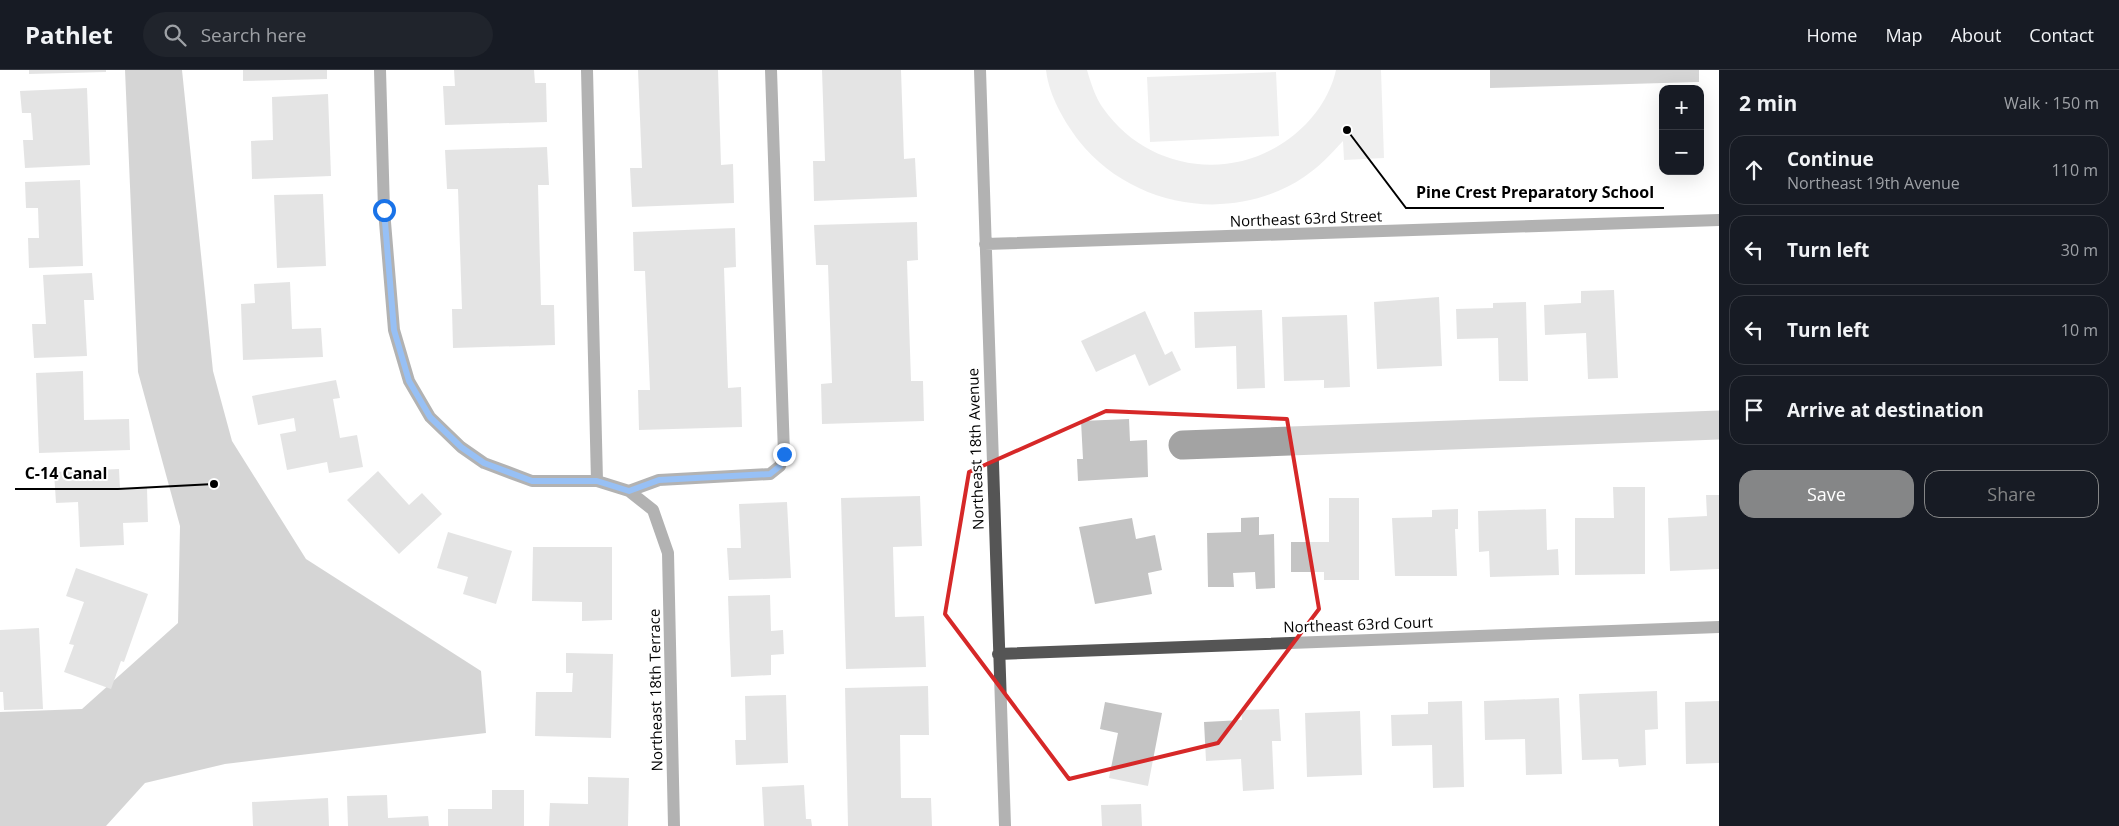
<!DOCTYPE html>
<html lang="en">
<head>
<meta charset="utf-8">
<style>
	body { margin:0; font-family:"Open Sans",sans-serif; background:#20242c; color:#f1f3f6 }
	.controls { position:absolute; right:15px; top:15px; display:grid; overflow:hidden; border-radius:10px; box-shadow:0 5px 20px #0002 }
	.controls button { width:45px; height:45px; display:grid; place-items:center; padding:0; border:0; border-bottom:1px solid #363941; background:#171b24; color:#f1f3f6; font:25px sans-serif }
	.stop { position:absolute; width:15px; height:15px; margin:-11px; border:4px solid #1a73e8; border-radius:50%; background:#fff }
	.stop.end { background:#1a73e8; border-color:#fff; box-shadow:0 1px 5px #0008 }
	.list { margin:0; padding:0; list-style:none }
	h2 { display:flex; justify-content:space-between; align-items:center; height:65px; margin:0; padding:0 20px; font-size:21px }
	h2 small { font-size:16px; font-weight:400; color:#9ea1a6 }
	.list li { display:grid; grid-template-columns:32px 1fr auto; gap:15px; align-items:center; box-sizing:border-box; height:70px; margin:0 10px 10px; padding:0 10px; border:1px solid #363941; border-radius:15px }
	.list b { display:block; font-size:19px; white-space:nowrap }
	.list p { margin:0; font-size:16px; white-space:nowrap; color:#9ea1a6 }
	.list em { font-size:16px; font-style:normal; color:#9ea1a6 }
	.actions { display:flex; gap:10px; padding:15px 20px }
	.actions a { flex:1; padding:11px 0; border:1px solid #858687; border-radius:15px; text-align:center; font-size:18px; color:#858687 }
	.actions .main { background:#858687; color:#fff }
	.icon { flex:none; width:28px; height:28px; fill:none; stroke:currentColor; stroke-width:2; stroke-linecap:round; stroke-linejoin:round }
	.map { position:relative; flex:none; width:1719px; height:756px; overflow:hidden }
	header { display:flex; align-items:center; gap:30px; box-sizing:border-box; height:70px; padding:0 25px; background:#171b24; border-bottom:1px solid #363941 }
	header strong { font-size:24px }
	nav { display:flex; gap:28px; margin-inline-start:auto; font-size:18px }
	.search { width:350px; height:45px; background:#20242c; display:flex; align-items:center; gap:12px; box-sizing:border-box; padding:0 18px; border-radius:28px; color:#9ea1a6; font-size:19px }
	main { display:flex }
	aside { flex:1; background:#171b24 }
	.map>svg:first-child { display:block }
	.green { fill:#dcdcdc }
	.water { fill:#a3a3a3 }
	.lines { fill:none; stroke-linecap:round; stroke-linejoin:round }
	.canal { stroke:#a3a3a3; stroke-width:29 }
	.building { fill:#c4c4c4 }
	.minor { stroke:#555; stroke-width:12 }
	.route { stroke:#1a73e8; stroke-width:6 }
	.marked { fill:none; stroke:#d62828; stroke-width:4; stroke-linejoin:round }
	.labels { text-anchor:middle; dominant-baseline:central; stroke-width:4; stroke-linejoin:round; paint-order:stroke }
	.street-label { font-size:15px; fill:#000; stroke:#fff }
	.leader { fill:none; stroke:#000; stroke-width:2 }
	.callout-dot { fill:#000; stroke:#fff; stroke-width:2 }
	.callout-label { font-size:16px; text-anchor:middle; font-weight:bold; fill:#000; stroke:#fff; stroke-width:4; stroke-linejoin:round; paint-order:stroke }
</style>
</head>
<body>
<header>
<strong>Pathlet</strong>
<div class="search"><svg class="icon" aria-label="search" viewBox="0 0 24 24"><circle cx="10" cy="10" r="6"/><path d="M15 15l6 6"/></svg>Search here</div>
<nav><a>Home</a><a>Map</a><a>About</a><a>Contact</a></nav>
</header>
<main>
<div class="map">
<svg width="1719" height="756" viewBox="0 0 1719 756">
	<rect width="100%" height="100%" fill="#fff"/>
	<path class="green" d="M 1046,0 L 1087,0 C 1091,13 1095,27 1103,38 C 1146,100 1231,113 1290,68 C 1312,52 1330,27 1336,0 L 1381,0 L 1384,88 L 1344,90 L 1343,71 C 1331,84 1319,97 1304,107 C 1233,155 1132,138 1079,71 C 1064,51 1049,26 1046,0 Z
		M 1276,2 L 1279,66 L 1150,72 L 1147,7 Z"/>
	<path class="water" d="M 125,0 L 182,0 L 213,301 L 232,371 L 306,489 L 481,601 L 486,663 L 225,694 L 145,713 L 106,756 L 0,756 L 0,642 L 82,639 L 178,553 L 180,456 L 138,302 Z
		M 1490,0 L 1699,0 L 1699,12 L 1490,18 Z"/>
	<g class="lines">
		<path class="canal" d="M 1183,375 L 1719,355"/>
	</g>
	<path class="building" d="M 29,0 L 106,0 L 106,2 L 29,4 Z
		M 243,0 L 327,0 L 327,9 L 243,11 Z
		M 454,0 L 534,0 L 535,13 L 546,13 L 547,52 L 445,55 L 443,16 L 455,16 Z
		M 638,0 L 718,0 L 721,95 L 733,94 L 734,133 L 632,137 L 630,98 L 642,98 Z
		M 822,0 L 901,0 L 904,89 L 915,88 L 917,127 L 814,131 L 813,91 L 825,91 Z
		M 87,18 L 90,95 L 25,98 L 23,70 L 33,70 L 31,43 L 22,43 L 20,21 Z
		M 328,24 L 331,106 L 252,109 L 251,71 L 273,70 L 272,27 Z
		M 547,77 L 549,115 L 538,115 L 541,235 L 554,235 L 555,275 L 453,278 L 452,239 L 462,239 L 458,119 L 447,119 L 445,80 Z
		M 80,110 L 83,196 L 29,198 L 28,168 L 39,168 L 38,138 L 26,138 L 25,112 Z
		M 323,124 L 326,196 L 277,198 L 274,125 Z
		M 917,152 L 918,190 L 907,191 L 911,311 L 923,311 L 924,351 L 822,354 L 821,314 L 832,313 L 828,195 L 816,195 L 814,155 Z
		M 735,158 L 736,197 L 724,198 L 728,318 L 741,317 L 742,357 L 639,360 L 638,320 L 650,320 L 645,201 L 634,201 L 633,162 Z
		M 92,203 L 94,230 L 84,230 L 87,286 L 34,288 L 32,254 L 46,254 L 43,205 Z
		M 290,212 L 292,259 L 321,258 L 323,287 L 243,290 L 241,234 L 255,233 L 254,214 Z
		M 1614,220 L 1618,308 L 1588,309 L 1586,263 L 1545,265 L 1544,235 L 1581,233 L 1581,221 Z
		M 1439,227 L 1442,296 L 1377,299 L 1374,232 Z
		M 1526,232 L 1528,311 L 1499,311 L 1498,268 L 1457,269 L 1456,239 L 1493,238 L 1493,233 Z
		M 1262,240 L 1265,318 L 1237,319 L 1236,276 L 1195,278 L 1194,242 Z
		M 1145,241 L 1165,285 L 1172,281 L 1181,300 L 1149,316 L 1135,284 L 1096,302 L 1081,271 Z
		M 1347,245 L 1350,317 L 1324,318 L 1324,310 L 1284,311 L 1282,247 Z
		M 83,301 L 84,350 L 129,349 L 130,380 L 39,383 L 36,303 Z
		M 336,310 L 340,328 L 333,329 L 340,368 L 357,365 L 363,397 L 329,403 L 327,392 L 287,400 L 280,364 L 296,361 L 294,348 L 258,355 L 252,326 Z
		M 1129,349 L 1130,371 L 1147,370 L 1148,407 L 1078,411 L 1077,389 L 1083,389 L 1081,351 Z
		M 119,399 L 120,419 L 147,418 L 148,452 L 123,453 L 124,475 L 80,477 L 78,432 L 56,433 L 54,402 Z
		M 378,401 L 409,435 L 422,423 L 442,444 L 399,484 L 347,430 Z
		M 1613,417 L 1645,417 L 1645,504 L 1575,505 L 1575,448 L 1614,448 Z
		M 1706,425 L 1719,425 L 1719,499 L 1670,501 L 1668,448 L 1707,446 Z
		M 920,426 L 922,476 L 893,477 L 895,547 L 924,546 L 926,597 L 846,599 L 841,428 Z
		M 1329,428 L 1359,428 L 1359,510 L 1324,510 L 1324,502 L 1291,502 L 1291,472 L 1329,472 Z
		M 787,432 L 791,508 L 729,510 L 727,478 L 741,478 L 739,434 Z
		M 1458,439 L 1458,459 L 1455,459 L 1457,506 L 1395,506 L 1392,448 L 1432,447 L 1432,440 Z
		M 1546,439 L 1547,480 L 1558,479 L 1559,505 L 1490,507 L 1489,481 L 1479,482 L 1478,441 Z
		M 1259,447 L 1259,465 L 1274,464 L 1275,518 L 1256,519 L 1255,502 L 1233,503 L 1234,517 L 1208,517 L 1207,463 L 1241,462 L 1241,448 Z
		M 1132,448 L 1136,469 L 1155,465 L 1162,500 L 1148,503 L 1152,524 L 1095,534 L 1079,457 Z
		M 448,462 L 512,481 L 496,534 L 463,524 L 468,507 L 437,498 Z
		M 533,477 L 612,477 L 612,550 L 582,551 L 582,532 L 532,531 Z
		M 76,498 L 148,524 L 124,592 L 121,591 L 111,619 L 64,602 L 74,575 L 69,574 L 84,532 L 66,526 Z
		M 770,525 L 771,561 L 783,560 L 784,584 L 771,585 L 771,605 L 731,607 L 728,526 Z
		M 39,558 L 43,639 L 4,640 L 3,622 L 0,622 L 0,560 Z
		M 566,583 L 613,584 L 611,668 L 535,666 L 536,622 L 572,622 L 573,603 L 566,603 Z
		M 928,616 L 929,665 L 900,665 L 901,728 L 931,728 L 932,756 L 848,756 L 845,618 Z
		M 1657,621 L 1658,659 L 1645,660 L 1646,695 L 1619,697 L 1618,689 L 1582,690 L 1579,624 Z
		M 786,625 L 788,693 L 736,695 L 735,670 L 746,670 L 745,626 Z
		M 1559,628 L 1562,704 L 1526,705 L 1525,669 L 1485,670 L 1484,631 Z
		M 1462,631 L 1464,717 L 1433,718 L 1432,675 L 1392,676 L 1391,645 L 1428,644 L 1428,632 Z
		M 1719,631 L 1719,693 L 1686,694 L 1685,632 Z
		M 1105,632 L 1162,643 L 1148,716 L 1109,708 L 1118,663 L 1100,659 Z
		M 1279,639 L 1281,671 L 1272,671 L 1274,719 L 1243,721 L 1241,689 L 1206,691 L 1204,652 L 1242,650 L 1241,640 Z
		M 1360,641 L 1362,705 L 1307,707 L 1305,643 Z
		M 588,707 L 629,708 L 628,756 L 549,756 L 550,733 L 588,734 Z
		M 804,715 L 806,749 L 811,749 L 812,756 L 764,756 L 762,717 Z
		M 492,720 L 524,720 L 524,756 L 448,756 L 448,739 L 492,739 Z
		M 387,725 L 388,748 L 428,746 L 429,756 L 348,756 L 347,726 Z
		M 328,728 L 329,756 L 253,756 L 252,732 Z
		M 1141,734 L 1142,756 L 1102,756 L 1101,735 Z"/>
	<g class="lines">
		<path class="minor" d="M 380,0 L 384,140 L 394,260 L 409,311 L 430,347 L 461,377 L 484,393 L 532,411 L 597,411 L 629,421 L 653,440 L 668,483 L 674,756
			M 587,0 L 597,411
			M 980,0 L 1005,756
			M 985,174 L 1719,150
			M 629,421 L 659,410 L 770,404 L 780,396 L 784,384 L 771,0
			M 998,584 L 1719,557"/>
	</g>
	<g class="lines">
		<path class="route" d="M 384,140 L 394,260 L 409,311 L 430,347 L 461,377 L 484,393 L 532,411 L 597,411 L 629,421 L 659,410 L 770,404 L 780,396 L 784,384"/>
	</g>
	<path d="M0 0H1719V756H0ZM 1106,341 L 1287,349 L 1319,539 L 1218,673 L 1069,709 L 945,544 L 969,402 Z" fill="#fff" fill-opacity=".55" fill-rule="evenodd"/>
	<path class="marked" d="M 1106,341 L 1287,349 L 1319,539 L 1218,673 L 1069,709 L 945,544 L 969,402 Z"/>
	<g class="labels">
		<g class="street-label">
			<text transform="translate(1306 148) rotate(-2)">Northeast 63rd Street</text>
			<text transform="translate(975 379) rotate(-92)">Northeast 18th Avenue</text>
			<text transform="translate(1358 554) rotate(-2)">Northeast 63rd Court</text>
			<text transform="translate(655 620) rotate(-91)">Northeast 18th Terrace</text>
		</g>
	</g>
	<path class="leader" d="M1347 60L1406 138H1664M214 414L118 419H15"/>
	<g class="callout-dot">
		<circle cx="1347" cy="60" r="5"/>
		<circle cx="214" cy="414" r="5"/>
	</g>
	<g class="callout-label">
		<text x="1535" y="128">Pine Crest Preparatory School</text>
		<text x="66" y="409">C-14 Canal</text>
	</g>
</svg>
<div class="controls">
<button>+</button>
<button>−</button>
</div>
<div class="stop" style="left:384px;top:140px"></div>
<div class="stop end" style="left:784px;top:384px"></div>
</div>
<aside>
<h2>2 min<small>Walk · 150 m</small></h2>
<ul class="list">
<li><svg class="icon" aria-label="ahead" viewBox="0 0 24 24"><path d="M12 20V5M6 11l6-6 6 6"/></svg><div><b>Continue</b><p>Northeast 19th Avenue</p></div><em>110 m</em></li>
<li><svg class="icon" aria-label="left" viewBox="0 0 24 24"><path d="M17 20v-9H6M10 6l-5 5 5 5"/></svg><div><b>Turn left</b></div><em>30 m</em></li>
<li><svg class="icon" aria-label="left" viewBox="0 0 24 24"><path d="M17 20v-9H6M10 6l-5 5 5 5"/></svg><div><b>Turn left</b></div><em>10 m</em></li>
<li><svg class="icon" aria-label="arrive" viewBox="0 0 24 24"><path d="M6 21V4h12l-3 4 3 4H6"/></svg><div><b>Arrive at destination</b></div></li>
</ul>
<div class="actions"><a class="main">Save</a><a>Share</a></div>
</aside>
</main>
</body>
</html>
